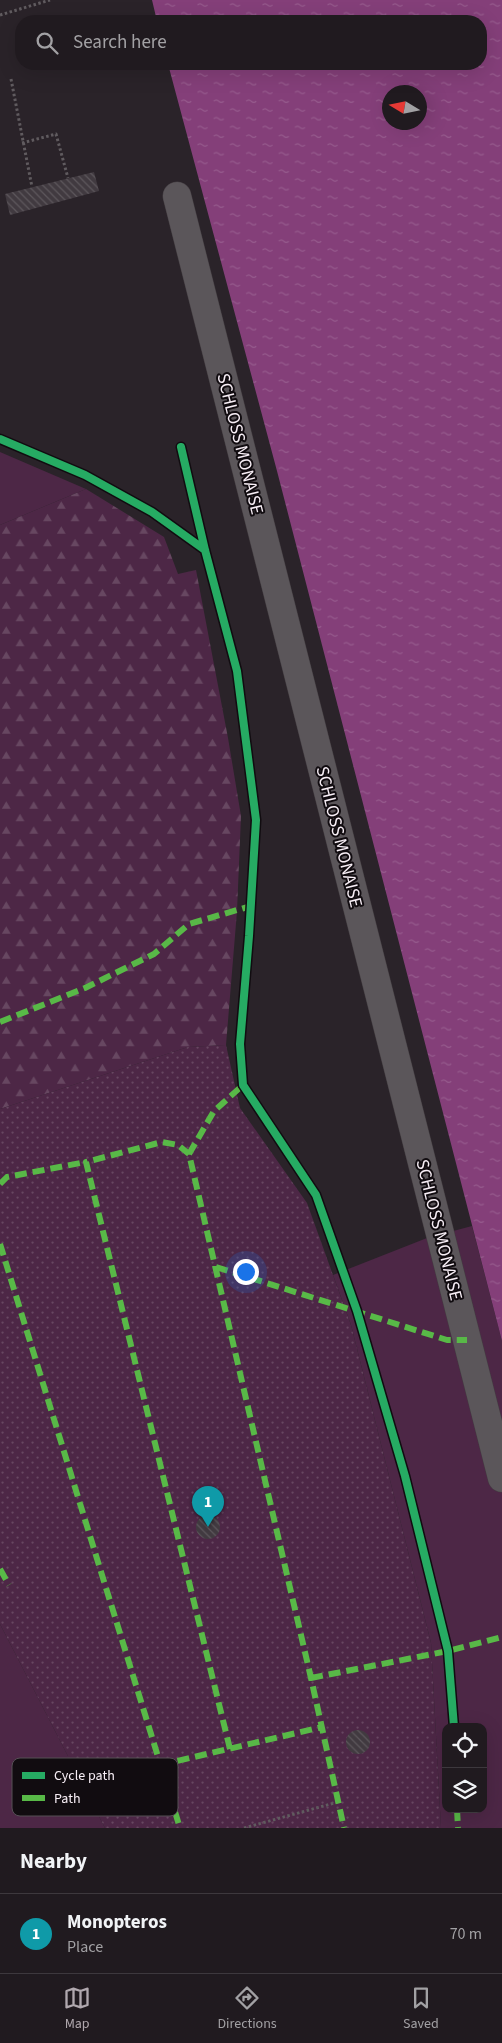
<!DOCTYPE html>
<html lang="en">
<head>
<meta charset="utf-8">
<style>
	body { margin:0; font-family:"Source Sans 3",sans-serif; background:#282328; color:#f1f3f6 }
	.controls { position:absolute; right:15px; bottom:15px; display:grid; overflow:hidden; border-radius:10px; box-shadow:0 5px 20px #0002 }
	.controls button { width:45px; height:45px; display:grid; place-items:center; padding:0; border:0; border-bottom:1px solid #3d383d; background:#201a1f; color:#f1f3f6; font:25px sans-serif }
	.compass { position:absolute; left:382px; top:85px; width:45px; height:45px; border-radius:50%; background:#201a1f; box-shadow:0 5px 20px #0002; rotate:280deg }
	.you { position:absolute; left:245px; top:1271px; width:18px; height:18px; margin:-12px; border:4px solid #fff; border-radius:50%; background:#1a73e8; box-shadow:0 0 0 8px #1a73e833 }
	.badge { display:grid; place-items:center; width:32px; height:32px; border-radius:50%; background:#b0a8ae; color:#fff; font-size:16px; font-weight:700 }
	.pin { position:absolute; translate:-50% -41px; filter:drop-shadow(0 1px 2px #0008) }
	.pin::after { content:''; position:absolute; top:26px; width:18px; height:15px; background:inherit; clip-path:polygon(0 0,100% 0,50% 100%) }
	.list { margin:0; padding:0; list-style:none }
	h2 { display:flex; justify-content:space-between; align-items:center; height:65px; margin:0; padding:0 20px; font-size:21px }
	h2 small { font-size:16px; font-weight:400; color:#a2a1a4 }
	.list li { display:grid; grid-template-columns:32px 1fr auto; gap:15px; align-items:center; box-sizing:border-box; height:80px; padding:0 20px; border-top:1px solid #3d383d }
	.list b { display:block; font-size:19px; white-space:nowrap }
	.list p { margin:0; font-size:16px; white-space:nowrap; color:#a2a1a4 }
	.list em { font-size:16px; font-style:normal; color:#a2a1a4 }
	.icon { flex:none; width:28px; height:28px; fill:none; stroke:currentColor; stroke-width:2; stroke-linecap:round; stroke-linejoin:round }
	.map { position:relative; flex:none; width:502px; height:1828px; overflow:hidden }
	.search { position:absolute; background:#201a1f; box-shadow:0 5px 20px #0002; left:15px; right:15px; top:15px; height:55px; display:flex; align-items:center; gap:12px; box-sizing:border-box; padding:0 18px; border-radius:20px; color:#a2a1a4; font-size:19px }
	.sheet { height:145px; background:#201a1f }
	nav { display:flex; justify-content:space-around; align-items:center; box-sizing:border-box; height:70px; border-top:1px solid #3d383d; background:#201a1f; font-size:14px; color:#a2a1a4 }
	nav a { display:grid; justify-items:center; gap:2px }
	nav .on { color:#b0a8ae }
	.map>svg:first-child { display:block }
	.grass { fill:#4d2746; fill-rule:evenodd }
	.forest { fill:url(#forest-firs) }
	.park { fill:url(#park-dots) }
	.water { fill:url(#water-ripples); fill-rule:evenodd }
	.building { fill:url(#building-back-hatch) }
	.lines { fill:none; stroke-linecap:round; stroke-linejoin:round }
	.minor-casing { stroke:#443e42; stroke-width:29 }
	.path { stroke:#605b5f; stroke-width:3; stroke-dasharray:2.5 2.5; stroke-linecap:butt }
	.minor { stroke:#5b565a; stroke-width:28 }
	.quiet { stroke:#58b947; stroke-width:6; stroke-dasharray:12 6; stroke-linecap:butt }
	.cycleway-casing { stroke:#110c10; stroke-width:11 }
	.cycleway { stroke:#26ab63; stroke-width:8 }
	.labels { text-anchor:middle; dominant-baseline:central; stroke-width:4; stroke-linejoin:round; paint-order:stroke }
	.street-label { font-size:18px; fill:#f8eff6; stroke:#110c10 }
	.key { fill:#110c10; stroke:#565055; stroke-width:1 }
	.key-label { font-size:14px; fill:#f8eff6 }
</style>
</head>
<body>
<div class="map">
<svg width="502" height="1828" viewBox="0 0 502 1828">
	<defs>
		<pattern id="forest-firs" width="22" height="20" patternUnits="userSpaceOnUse" patternTransform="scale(1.25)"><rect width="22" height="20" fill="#4d2746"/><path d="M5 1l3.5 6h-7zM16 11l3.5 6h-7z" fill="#674761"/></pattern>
		<pattern id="park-dots" width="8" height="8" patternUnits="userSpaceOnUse" patternTransform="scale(1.25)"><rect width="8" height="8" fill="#4d2746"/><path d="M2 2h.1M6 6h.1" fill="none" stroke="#674761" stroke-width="1.8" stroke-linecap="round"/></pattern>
		<pattern id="water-ripples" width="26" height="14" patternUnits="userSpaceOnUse" patternTransform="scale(1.25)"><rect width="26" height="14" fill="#843f79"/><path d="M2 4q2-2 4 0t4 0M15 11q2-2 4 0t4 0" fill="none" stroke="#965b8d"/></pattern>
		<pattern id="building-back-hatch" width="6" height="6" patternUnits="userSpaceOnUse" patternTransform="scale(1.25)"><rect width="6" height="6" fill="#413a40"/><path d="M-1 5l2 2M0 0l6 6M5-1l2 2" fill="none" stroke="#5d575c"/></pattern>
	</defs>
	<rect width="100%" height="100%" fill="#2a2329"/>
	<path class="grass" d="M 0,452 L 86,489 L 0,525 Z
		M 472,1226 L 502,1341 L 502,1828 L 441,1828 L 431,1643 L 351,1325 L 333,1275 L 427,1238 ZM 446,1727 L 483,1727 L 483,1809 L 446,1809 Z
		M 0,1624 L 105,1828 L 0,1828 Z"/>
	<path class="forest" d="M 86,489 L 164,537 L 178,574 L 196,570 L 228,738 L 241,816 L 237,911 L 226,1045 L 188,1047 L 0,1109 L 0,525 Z"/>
	<path class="park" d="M 226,1045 L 240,1108 L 307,1203 L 351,1325 L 431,1643 L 441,1828 L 105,1828 L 0,1624 L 0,1109 L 188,1047 Z"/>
	<path class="water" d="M 152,0 L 502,0 L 502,1341 L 277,471 L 168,64 L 481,64 L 481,21 L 157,21 ZM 390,92 L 420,92 L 420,122 L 390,122 Z"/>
	<path class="building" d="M 94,172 L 99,191 L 10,215 L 5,194 Z
		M196 1527a12 12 0 1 1 24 0a12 12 0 1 1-24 0Z
		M346 1742a12 12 0 1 1 24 0a12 12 0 1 1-24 0Z"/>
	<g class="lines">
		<g class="minor-casing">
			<path id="minor" d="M 177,196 L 502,1478"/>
		</g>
		<path class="path" d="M 0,15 L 50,0
			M 11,79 L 32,187
			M 22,143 L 56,134 L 68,178
			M 244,1828 L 338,1802"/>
		<use href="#minor" class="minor"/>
		<path class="quiet" d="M 0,1022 L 85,988 L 154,954 L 189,924 L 251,906
			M 189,1154 L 214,1111 L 243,1085
			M 0,1184 L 7,1177 L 86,1162
			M 0,1244 L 180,1828
			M 216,1267 L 447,1340 L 467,1340
			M 0,1569 L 9,1585
			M 311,1678 L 448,1651 L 502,1637
			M 230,1749 L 86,1162 L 162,1142 L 178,1145 L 189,1154 L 311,1678 L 344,1828
			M 160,1765 L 322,1727
			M 457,1809 L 458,1828"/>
		<g class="cycleway-casing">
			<path id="cycleway" d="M 0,439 L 85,475 L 152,512 L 205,550
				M 181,447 L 205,550 L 237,671 L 256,820 L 249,936 L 240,1044 L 243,1085 L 316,1195 L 357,1311 L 405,1476 L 448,1651 L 454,1727"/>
		</g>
		<use href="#cycleway" class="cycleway"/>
	</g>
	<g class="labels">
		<g class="street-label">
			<text transform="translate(240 444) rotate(76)">SCHLOSS MONAISE</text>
			<text transform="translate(339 837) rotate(76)">SCHLOSS MONAISE</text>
			<text transform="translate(439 1230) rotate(76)">SCHLOSS MONAISE</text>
		</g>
	</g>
	<rect x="12" y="1758" width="166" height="58" rx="8" class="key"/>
	<rect x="22" y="1772" width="23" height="7" fill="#26ab63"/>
	<rect x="22" y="1795" width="23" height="6" fill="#58b947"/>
	<g class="key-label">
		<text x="54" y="1780">Cycle path</text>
		<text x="54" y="1803">Path</text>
	</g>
</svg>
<div class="controls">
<button><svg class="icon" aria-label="locate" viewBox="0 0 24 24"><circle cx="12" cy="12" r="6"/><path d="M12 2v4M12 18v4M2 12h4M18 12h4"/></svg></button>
<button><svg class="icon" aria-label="layers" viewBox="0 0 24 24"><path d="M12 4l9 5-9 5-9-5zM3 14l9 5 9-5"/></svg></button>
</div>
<svg class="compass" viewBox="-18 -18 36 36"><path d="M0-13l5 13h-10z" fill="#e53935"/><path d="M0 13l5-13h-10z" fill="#a2a1a4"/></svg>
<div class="you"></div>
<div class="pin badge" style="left:208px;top:1527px;background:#0f9aa8">1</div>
<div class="search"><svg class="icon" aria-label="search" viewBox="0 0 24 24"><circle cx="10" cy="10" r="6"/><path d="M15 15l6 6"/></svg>Search here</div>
</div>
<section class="sheet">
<h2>Nearby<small></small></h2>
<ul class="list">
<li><span class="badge" style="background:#0f9aa8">1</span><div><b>Monopteros</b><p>Place</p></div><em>70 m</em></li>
</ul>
</section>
<nav>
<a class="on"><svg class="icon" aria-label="map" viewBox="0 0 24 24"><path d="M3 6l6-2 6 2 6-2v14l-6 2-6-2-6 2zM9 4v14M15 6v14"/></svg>Map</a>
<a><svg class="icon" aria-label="directions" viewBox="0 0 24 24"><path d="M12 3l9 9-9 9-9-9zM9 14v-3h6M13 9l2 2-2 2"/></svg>Directions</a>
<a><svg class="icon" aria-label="saved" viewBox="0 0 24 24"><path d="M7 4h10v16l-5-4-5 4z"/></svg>Saved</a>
</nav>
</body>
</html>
